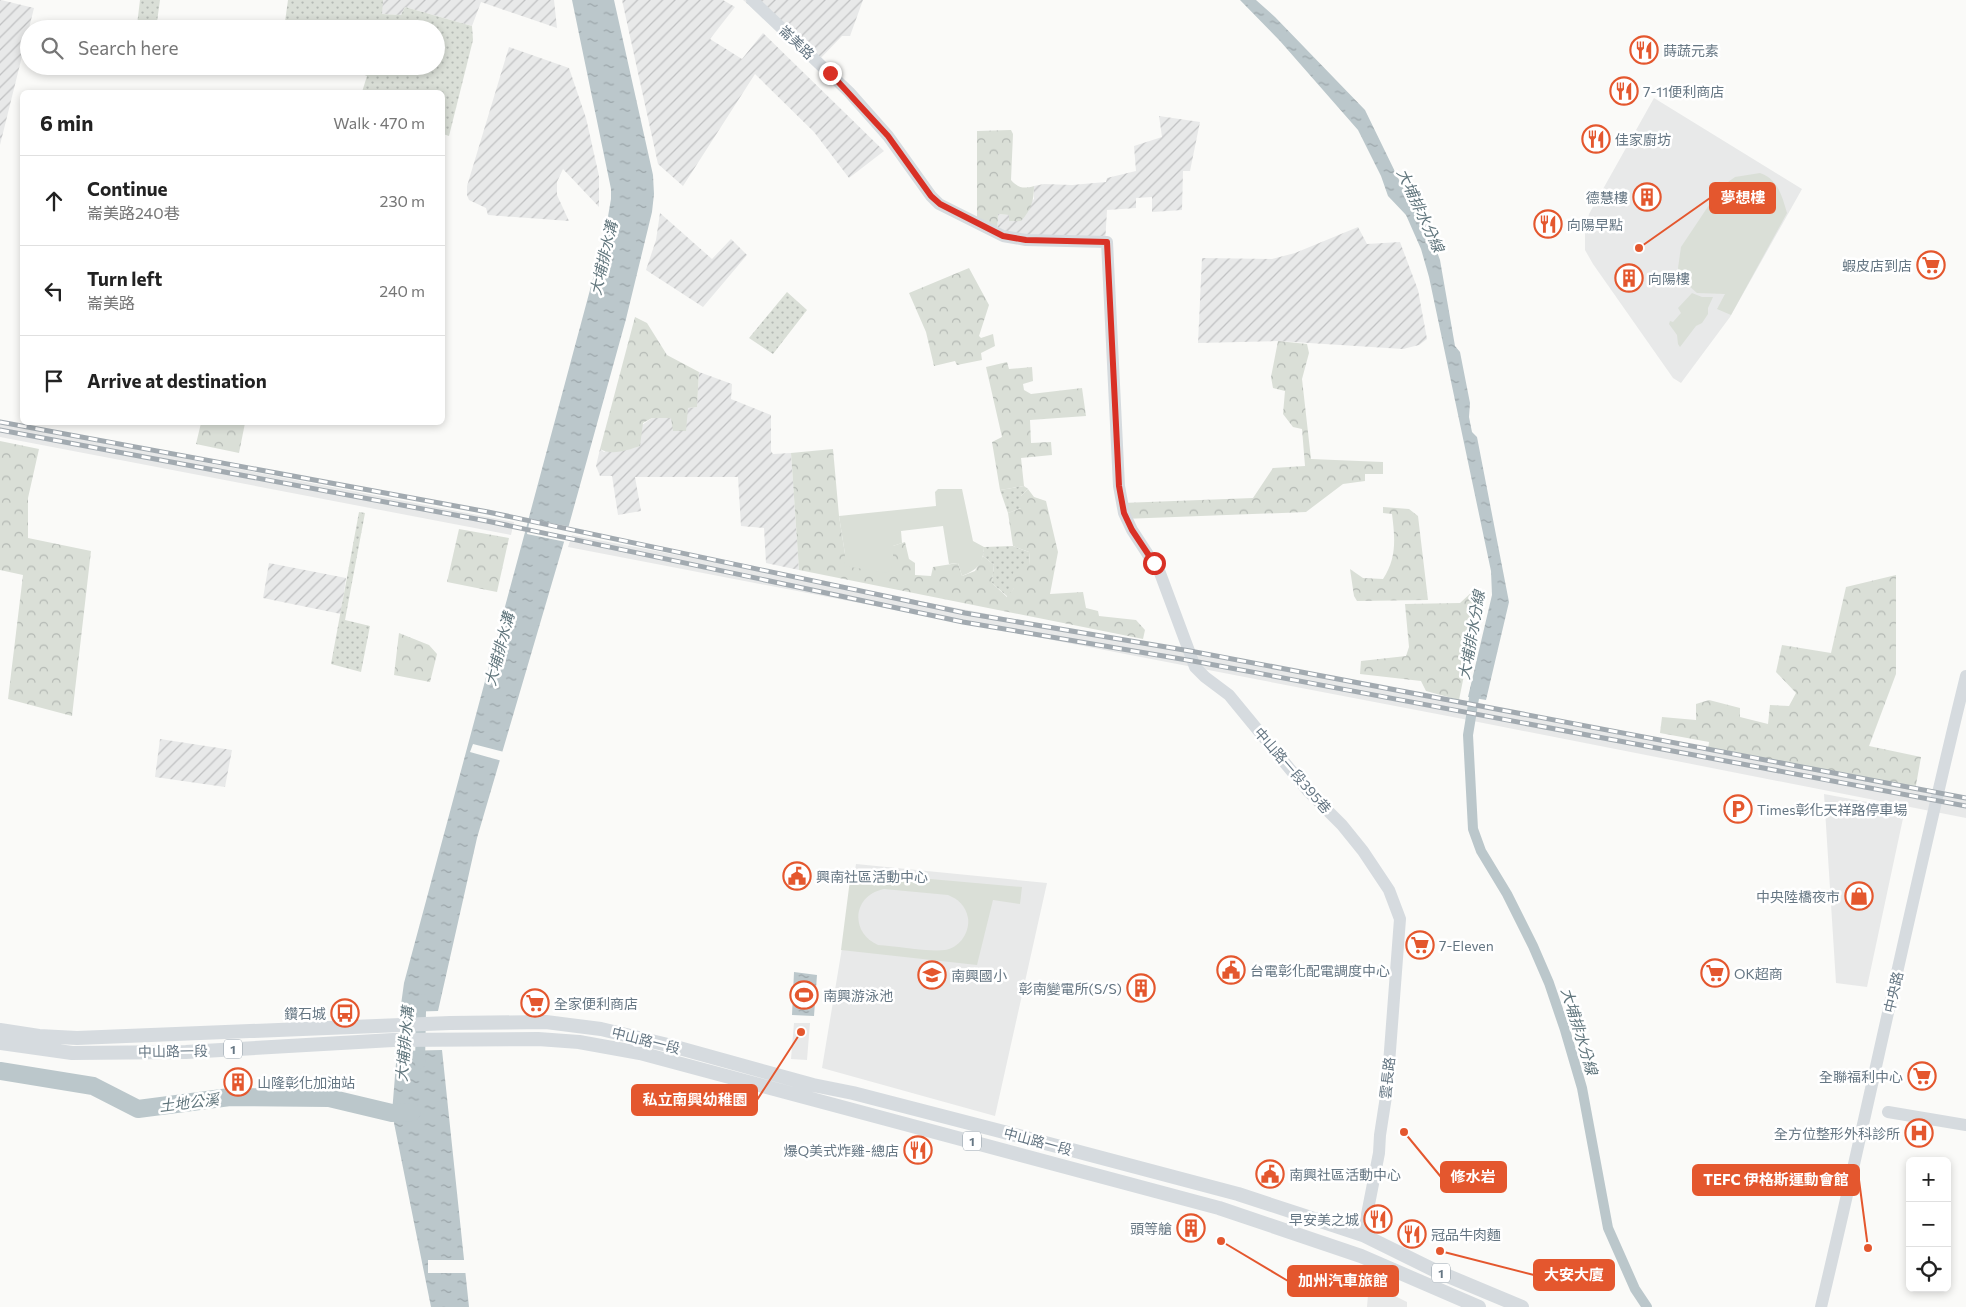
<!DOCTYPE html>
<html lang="en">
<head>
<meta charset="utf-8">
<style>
	body { margin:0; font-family:Commissioner,"Noto Sans TC",sans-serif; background:#f2f2f2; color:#222 }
	.controls { position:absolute; right:15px; bottom:15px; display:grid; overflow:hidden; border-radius:8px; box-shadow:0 2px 8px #0003 }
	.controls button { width:45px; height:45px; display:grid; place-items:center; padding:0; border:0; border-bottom:1px solid #e0e0e0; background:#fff; color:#222; font:25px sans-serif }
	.stop { position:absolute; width:15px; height:15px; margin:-11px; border:4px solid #d93025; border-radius:50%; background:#fff }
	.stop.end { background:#d93025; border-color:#fff; box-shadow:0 1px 5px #0008 }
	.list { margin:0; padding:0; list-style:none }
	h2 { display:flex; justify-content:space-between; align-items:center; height:65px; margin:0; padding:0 20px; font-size:21px }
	h2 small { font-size:16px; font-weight:400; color:#767676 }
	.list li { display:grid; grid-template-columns:32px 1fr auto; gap:15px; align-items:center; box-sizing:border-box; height:90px; padding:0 20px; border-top:1px solid #e0e0e0 }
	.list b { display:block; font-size:19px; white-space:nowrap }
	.list p { margin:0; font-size:16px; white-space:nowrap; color:#767676 }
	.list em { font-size:16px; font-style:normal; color:#767676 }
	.icon { flex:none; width:28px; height:28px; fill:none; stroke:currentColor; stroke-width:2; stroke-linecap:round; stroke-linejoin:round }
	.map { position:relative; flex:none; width:1966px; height:1307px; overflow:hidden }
	.search { position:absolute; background:#fff; box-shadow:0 2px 8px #0003; left:20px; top:20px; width:425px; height:55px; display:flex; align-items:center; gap:12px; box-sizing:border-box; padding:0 18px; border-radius:28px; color:#767676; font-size:19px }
	.panel { position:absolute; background:#fff; box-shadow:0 2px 8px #0003; left:20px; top:90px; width:425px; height:335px; border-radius:8px }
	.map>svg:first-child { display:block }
	.built { fill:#e8e9e9 }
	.industrial { fill:url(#industrial-furrows) }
	.grass { fill:url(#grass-dots) }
	.forest { fill:url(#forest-crowns) }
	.green { fill:#dadfd7; fill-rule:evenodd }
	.water { fill:url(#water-ripples) }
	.pier { fill:#fafaf8 }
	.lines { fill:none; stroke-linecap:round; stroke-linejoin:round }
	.canal { stroke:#bbc7cb; stroke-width:10 }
	.river { stroke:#bbc7cb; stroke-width:18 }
	.secondary { stroke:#d6dbdf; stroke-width:12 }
	.primary { stroke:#d6dbdf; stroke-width:14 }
	.rail-casing { stroke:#a2aab0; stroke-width:5 }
	.rail { stroke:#fff; stroke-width:3; stroke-dasharray:9; stroke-linecap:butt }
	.route { stroke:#d93025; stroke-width:6 }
	.labels { text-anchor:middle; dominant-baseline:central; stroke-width:5; stroke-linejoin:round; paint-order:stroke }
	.shield { fill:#fff; stroke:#939fa8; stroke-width:1 }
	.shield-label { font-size:12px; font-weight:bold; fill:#657683 }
	.street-label { font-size:14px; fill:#657683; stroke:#fff }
	.poi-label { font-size:14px; fill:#657683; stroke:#fff; text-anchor:start }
	.water-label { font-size:15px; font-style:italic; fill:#60757c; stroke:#fff }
	.leader { fill:none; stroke:#e4572e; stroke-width:2 }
	.callout-dot { fill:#e4572e; stroke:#fff; stroke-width:2 }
	.callout { fill:#e4572e; stroke:#e4572e; stroke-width:2 }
	.callout-label { font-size:15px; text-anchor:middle; font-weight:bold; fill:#fff }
</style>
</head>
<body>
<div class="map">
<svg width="1966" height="1307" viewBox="0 0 1966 1307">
	<defs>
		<pattern id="industrial-furrows" width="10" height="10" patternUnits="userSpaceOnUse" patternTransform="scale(1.25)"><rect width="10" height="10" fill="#e8e9e9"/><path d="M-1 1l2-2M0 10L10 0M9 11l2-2" fill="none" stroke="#c0c1c2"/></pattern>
		<pattern id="grass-dots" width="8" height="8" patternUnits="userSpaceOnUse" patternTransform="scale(1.25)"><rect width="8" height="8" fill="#dadfd7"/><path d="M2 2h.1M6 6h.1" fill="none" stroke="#b4b9b4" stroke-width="1.8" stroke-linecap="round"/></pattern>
		<pattern id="forest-crowns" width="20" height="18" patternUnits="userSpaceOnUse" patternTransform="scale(1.25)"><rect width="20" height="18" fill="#dadfd7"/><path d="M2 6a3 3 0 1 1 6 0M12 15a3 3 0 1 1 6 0" fill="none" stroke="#b4b9b4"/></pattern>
		<pattern id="water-ripples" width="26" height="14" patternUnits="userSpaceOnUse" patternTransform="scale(1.25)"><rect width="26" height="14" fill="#bbc7cb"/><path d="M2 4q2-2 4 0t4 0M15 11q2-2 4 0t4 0" fill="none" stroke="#9ca6aa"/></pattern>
	</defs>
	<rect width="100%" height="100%" fill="#fafaf8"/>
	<path class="built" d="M 1654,98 L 1802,189 L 1730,317 L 1681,383 L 1673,378 L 1593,264 L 1585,250 L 1585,233 L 1589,214 Z
		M 0,423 L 514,522 L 511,535 L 0,437 Z
		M 572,535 L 1966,800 L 1966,818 L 1458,718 L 568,547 Z
		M 1824,794 L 1905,809 L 1867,987 L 1836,983 Z
		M 856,864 L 1047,883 L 995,1116 L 822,1068 Z
		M 794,1023 L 810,1023 L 807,1060 L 791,1059 Z
		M 1369,1283 L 1407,1302 L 1407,1307 L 1367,1307 Z"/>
	<path class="industrial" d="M 1,0 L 34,8 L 0,145 L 0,0 Z
		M 383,0 L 554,0 L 557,28 L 481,2 L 472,26 L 405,7 L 401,15 L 381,14 Z
		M 622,0 L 723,0 L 735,7 L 710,39 L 742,59 L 763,33 L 884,151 L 849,178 L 814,132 L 755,74 L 683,186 L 658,164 Z
		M 743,0 L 863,0 L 850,36 L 842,36 L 816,63 Z
		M 509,47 L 569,68 L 586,118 L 599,176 L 599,207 L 563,169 L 557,182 L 557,195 L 569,221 L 488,215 L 486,208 L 469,200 L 467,195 L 467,186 Z
		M 1159,116 L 1200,122 L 1190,171 L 1183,171 L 1182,210 L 1152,212 L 1152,197 L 1136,198 L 1136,208 L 1107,210 L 1105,244 L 997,237 L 998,214 L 1009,215 L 1009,221 L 1034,199 L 1034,186 L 1044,184 L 1072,185 L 1106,182 L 1107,178 L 1136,171 L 1134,146 L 1162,137 Z
		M 660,213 L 712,259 L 731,239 L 747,255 L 703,307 L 646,270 L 656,240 Z
		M 1358,227 L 1367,244 L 1400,242 L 1418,290 L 1427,339 L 1419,345 L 1403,349 L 1278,341 L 1198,343 L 1202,258 L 1272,259 L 1295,253 Z
		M 699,372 L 732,384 L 731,399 L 771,415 L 771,451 L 773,454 L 791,453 L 799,570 L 766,563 L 764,528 L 741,526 L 738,477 L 635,477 L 641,511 L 618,515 L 612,476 L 600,476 L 596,466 L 600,449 L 604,452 L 652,418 L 672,418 L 688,408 L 697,407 Z
		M 269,563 L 346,578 L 341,614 L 263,598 Z
		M 160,739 L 232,750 L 225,787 L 155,777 Z"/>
	<path class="grass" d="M 140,0 L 160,0 L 156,29 L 137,25 Z
		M 288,0 L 383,0 L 382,14 L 401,15 L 405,7 L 472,26 L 473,40 L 449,136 L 443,134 L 442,92 L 362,92 L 367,76 L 343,66 L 436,66 L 436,29 L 284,29 Z
		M 787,292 L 807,310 L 773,354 L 749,338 Z
		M 1024,486 L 1028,489 L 1021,496 L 1021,508 L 1008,513 L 1000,490 Z
		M 359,512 L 365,513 L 345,620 L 370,626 L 361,672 L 331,664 Z
		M 1013,546 L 1029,552 L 1030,565 L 1008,597 L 992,583 L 994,565 L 983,556 L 984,547 Z"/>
	<path class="forest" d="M 1011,130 L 1013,134 L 1011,180 C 1018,188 1024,189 1034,186 C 1034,201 1031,210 1021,221 L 1009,221 L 1009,215 L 998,214 L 997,237 L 977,225 L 977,131 Z
		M 969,268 L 989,305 L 979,336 L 981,338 L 993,334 L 995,346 L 981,353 L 982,360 L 957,365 L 955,361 L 934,366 L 926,332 L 909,293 Z
		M 635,317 L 647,323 L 667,355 L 699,372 L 697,407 L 688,408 L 686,431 L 673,431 L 671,418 L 652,418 L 643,423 L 640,446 C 628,450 612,456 600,449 Z
		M 1278,341 L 1307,344 L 1309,353 L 1302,379 L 1311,459 L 1383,462 L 1383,474 L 1365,474 L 1365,481 L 1343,484 L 1306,512 L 1123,519 L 1122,503 L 1253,498 L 1273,468 L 1305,466 L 1302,429 L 1293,427 L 1283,414 L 1285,391 L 1273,388 L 1271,377 Z
		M 1007,362 L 1009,369 L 1032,367 L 1033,381 L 1023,384 L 1024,390 L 1031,394 L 1082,388 L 1086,416 L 1030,420 L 1031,443 L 1051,442 L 1052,455 L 1021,458 L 1024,486 L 1000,490 L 992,442 L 1002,437 L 986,367 Z
		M 201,423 L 245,423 L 239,453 L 196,444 Z
		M 0,441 L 39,449 L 28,498 L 28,538 L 91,551 L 72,716 L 8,699 L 23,575 L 0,570 Z
		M 833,449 L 839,516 L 845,554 L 893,564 L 893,546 L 905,542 L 909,559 L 915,563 L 915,575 L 931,576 L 933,567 L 958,563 L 962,576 L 975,571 L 983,556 L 994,565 L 992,583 L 1007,597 L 1014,588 L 1010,584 L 1014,570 L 1030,565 L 1029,552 L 1013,546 L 1008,513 L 1021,508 L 1021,496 L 1028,489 L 1034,497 L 1046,501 L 1058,552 L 1050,594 L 1083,592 L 1086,608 L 1098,611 L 1099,616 L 1136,620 L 1145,630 L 1143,639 L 799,570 L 791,453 Z
		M 1383,507 L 1409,509 L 1418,516 L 1428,600 L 1357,601 L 1354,596 L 1350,569 L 1363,578 L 1383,579 C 1397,558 1395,538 1392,514 L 1383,513 Z
		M 459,529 L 509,538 L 497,592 L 447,582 Z
		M 1896,575 L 1896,674 L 1869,746 L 1921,757 L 1915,791 L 1708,751 L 1709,742 L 1660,733 L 1662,717 L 1696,720 L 1696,704 L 1709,700 L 1740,708 L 1740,717 L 1768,724 L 1770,705 L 1789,706 L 1796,693 L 1776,672 L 1782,645 L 1831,653 L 1846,587 Z
		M 1481,591 L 1459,700 L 1426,691 L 1421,681 L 1360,674 L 1361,661 L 1406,656 L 1409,647 L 1405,604 L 1460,603 L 1472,592 Z
		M 399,633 L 429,645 L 437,654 L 430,682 L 394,675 Z"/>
	<path class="green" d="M 1760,173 C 1778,179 1782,196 1787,213 L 1731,315 L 1717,309 L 1725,294 L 1697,293 L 1680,278 L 1678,268 L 1681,247 L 1721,187 L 1735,177 Z
		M 1692,293 L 1702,297 L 1713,297 L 1708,308 L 1708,314 L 1702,323 L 1696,326 L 1680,347 L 1678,344 L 1677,335 L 1669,324 L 1670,321 L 1673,322 L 1681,313 L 1678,308 Z
		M 938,489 L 962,489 L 973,541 L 984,547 C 983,564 977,570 962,576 L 958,563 L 949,564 L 943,526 L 901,531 L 902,543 L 893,546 L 893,564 L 888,573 L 844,566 L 845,554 L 839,516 L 936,506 L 935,492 Z
		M 851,872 L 1022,887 L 1020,904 L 993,900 L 977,965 L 841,950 ZM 884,889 L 948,895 C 958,899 966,906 968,918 C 970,932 960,948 945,950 C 928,952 896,946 878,945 C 849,932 853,895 884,889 Z"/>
	<path class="water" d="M 572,0 L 614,0 L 653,175 L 654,194 L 652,212 L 626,319 L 569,525 L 477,838 L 438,1011 L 400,1012 L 404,983 L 605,234 L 611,199 L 611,189 Z
		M 1240,0 L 1256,0 L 1275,17 L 1365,110 L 1402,186 L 1428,227 L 1440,260 L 1455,346 L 1460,352 L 1470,403 L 1469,417 L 1472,432 L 1477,437 L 1509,602 L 1486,700 L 1468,697 L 1492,595 L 1491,571 L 1429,277 L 1421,249 L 1406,215 L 1388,196 L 1381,176 L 1358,130 L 1280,41 Z
		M 794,972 L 817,975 L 814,1016 L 792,1015 Z
		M 442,1050 L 469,1307 L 431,1307 L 392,1113 L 397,1051 Z"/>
	<path class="pier" d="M 530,519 L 571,527 L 566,542 L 527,534 Z
		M 473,744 L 504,752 L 502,761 L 470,752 Z
		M 428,1260 L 466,1260 L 468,1273 L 428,1273 Z"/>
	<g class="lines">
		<path class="canal" d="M 1476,686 L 1468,735 L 1473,829 L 1481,851 L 1507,894 L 1533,946 L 1549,983 L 1565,1030 L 1582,1088 L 1608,1228 L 1635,1289 L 1647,1307
			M 420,1064 L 421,1011 L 423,999"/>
		<path class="river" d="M 0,1071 L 93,1086 L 138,1109 L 230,1097 L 329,1098 L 392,1113 L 412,1112"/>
		<path class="secondary" d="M 752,0 L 849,92 L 888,136 L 931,196 L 939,204 L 1003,236 L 1026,240 L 1107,242 L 1119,486 L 1124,513 L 1132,530 L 1160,573 L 1195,667 L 1205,677 L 1229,695 L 1308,791 L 1342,825 L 1363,851 L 1389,890 L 1400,919 L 1387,1090 L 1380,1135 L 1379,1153 L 1363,1235
			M 1888,1112 L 1966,1125
			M 1821,1307 C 1871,1097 1914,886 1966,676"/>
		<path class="primary" d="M 0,1030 L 39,1036 L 77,1038 L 450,1023 L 546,1022 L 601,1029 L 672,1046 L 813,1085 L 853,1093 L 1000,1131 L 1238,1194 L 1363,1235 L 1436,1271 L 1522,1307
			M 0,1043 L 72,1053 L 186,1052 L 393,1040 L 538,1039 L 579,1042 L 640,1053 L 1219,1208 L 1361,1256 L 1479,1307"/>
		<g class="rail-casing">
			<path id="rail" d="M 0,422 L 488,512 L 965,613 L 1190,651 L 1966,798
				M 0,430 L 487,521 L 963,622 L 1193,661 L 1966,806"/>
		</g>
		<use href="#rail" class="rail"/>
	</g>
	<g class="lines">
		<path class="route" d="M 830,73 L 888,136 L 931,196 L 940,204 L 1003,236 L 1026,240 L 1107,242 L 1119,486 L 1124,513 L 1132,530 L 1154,563"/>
	</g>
	<defs>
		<g id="restaurant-ring" transform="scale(1.4375)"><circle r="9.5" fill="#fff" stroke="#e4572e" stroke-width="1.5"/><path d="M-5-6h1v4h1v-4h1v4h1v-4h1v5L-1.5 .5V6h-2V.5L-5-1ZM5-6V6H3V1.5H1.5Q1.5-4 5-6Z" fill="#e4572e"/></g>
		<g id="building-ring" transform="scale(1.4375)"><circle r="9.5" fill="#fff" stroke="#e4572e" stroke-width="1.5"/><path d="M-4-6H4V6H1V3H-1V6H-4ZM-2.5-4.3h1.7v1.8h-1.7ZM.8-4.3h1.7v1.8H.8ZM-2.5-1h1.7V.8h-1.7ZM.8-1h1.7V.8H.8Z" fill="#e4572e"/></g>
		<g id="supermarket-ring" transform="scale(1.4375)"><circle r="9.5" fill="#fff" stroke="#e4572e" stroke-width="1.5"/><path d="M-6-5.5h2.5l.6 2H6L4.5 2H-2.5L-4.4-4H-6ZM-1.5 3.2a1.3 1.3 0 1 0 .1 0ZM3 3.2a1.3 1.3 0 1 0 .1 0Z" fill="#e4572e"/></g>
		<g id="parking-ring" transform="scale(1.4375)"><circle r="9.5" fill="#fff" stroke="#e4572e" stroke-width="1.5"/><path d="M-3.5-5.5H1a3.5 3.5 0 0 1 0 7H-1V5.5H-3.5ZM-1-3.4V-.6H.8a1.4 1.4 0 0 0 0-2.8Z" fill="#e4572e"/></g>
		<g id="civic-ring" transform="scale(1.4375)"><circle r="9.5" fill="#fff" stroke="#e4572e" stroke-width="1.5"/><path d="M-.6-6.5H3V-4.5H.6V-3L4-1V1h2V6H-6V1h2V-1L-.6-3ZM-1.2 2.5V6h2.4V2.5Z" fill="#e4572e"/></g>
		<g id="shop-ring" transform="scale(1.4375)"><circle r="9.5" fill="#fff" stroke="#e4572e" stroke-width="1.5"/><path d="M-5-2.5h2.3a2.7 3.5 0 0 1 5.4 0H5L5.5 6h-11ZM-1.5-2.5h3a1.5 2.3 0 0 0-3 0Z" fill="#e4572e"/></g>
		<g id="school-ring" transform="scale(1.4375)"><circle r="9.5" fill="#fff" stroke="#e4572e" stroke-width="1.5"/><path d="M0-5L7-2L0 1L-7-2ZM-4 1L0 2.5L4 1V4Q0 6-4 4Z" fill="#e4572e"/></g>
		<g id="stadium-ring" transform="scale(1.4375)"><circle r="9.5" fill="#fff" stroke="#e4572e" stroke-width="1.5"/><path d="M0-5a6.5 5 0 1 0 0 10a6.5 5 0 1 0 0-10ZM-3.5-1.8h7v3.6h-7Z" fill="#e4572e"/></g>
		<g id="bus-ring" transform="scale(1.4375)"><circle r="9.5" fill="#fff" stroke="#e4572e" stroke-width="1.5"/><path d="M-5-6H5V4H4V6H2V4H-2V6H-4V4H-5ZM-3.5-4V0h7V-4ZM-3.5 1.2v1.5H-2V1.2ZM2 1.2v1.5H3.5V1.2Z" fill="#e4572e"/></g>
		<g id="hospital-ring" transform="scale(1.4375)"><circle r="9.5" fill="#fff" stroke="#e4572e" stroke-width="1.5"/><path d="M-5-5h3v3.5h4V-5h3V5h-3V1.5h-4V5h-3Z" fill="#e4572e"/></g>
	</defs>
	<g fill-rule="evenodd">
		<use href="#restaurant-ring" x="1644" y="50"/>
		<use href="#restaurant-ring" x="1624" y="91"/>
		<use href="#restaurant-ring" x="1596" y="139"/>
		<use href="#building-ring" x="1647" y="197"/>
		<use href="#restaurant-ring" x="1548" y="224"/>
		<use href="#supermarket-ring" x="1931" y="265"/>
		<use href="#building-ring" x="1629" y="278"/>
		<use href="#parking-ring" x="1738" y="809"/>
		<use href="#civic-ring" x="797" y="876"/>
		<use href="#shop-ring" x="1859" y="896"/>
		<use href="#supermarket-ring" x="1420" y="945"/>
		<use href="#civic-ring" x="1231" y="970"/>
		<use href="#supermarket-ring" x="1715" y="973"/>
		<use href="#school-ring" x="932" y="975"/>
		<use href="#building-ring" x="1141" y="988"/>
		<use href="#stadium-ring" x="804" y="995"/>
		<use href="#supermarket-ring" x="535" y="1003"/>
		<use href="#bus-ring" x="345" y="1013"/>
		<use href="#supermarket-ring" x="1922" y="1076"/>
		<use href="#building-ring" x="238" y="1082"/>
		<use href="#hospital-ring" x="1919" y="1133"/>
		<use href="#restaurant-ring" x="918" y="1150"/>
		<use href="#civic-ring" x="1270" y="1174"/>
		<use href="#restaurant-ring" x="1378" y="1219"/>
		<use href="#building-ring" x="1191" y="1228"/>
		<use href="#restaurant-ring" x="1412" y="1234"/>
	</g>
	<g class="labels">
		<g class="shield">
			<rect x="224" y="1039.5" width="18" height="19" rx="4"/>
			<rect x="963" y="1131.5" width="18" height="19" rx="4"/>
			<rect x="1432" y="1263.5" width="18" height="19" rx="4"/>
		</g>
		<g class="shield-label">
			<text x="233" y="1049">1</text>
			<text x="972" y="1141">1</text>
			<text x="1441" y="1273">1</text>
		</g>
		<g class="street-label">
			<text transform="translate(797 42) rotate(43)">崙美路</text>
			<text transform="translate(1293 770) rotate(49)">中山路一段395巷</text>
			<text transform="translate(1893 992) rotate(-77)">中央路</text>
			<text transform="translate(646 1040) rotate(14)">中山路一段</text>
			<text transform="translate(173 1051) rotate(-1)">中山路一段</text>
			<text transform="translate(1387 1078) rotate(-84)">雲長路</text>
			<text transform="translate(1038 1141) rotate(15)">中山路一段</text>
		</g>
		<g class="poi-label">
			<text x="1663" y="50">蒔蔬元素</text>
			<text x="1643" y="91">7-11便利商店</text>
			<text x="1615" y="139">佳家廚坊</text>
			<text x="1628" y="197" text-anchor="end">德慧樓</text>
			<text x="1567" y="224">向陽早點</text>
			<text x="1912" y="265" text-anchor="end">蝦皮店到店</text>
			<text x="1648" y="278">向陽樓</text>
			<text x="1757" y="809">Times彰化天祥路停車場</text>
			<text x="816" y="876">興南社區活動中心</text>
			<text x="1840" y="896" text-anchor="end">中央陸橋夜市</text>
			<text x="1439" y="945">7-Eleven</text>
			<text x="1250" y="970">台電彰化配電調度中心</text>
			<text x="1734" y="973">OK超商</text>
			<text x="951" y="975">南興國小</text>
			<text x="1122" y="988" text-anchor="end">彰南變電所(S/S)</text>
			<text x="823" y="995">南興游泳池</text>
			<text x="554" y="1003">全家便利商店</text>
			<text x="326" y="1013" text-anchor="end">鑽石城</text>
			<text x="1903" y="1076" text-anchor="end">全聯福利中心</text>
			<text x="257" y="1082">山隆彰化加油站</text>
			<text x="1900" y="1133" text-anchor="end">全方位整形外科診所</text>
			<text x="899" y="1150" text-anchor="end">爆Q美式炸雞-總店</text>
			<text x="1289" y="1174">南興社區活動中心</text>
			<text x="1359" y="1219" text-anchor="end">早安美之城</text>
			<text x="1172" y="1228" text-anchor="end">頭等艙</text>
			<text x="1431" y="1234">冠品牛肉麵</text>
		</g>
		<g class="water-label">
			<text transform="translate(1421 210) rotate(65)">大埔排水分線</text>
			<text transform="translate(603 258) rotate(-77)">大埔排水溝</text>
			<text transform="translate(1471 635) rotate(-80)">大埔排水分線</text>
			<text transform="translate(499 649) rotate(-75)">大埔排水溝</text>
			<text transform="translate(1580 1031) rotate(73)">大埔排水分線</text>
			<text transform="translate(404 1044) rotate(-85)">大埔排水溝</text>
			<text transform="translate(189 1102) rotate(-7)">土地公溪</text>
		</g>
	</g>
	<path class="leader" d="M1639 248L1710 198M801 1032L757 1100M1404 1132L1441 1177M1868 1248L1859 1180M1440 1251L1534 1275M1221 1241L1288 1281"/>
	<g class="callout-dot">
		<circle cx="1639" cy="248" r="5"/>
		<circle cx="801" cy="1032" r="5"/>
		<circle cx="1404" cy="1132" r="5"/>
		<circle cx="1868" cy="1248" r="5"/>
		<circle cx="1440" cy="1251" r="5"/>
		<circle cx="1221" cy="1241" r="5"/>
	</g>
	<g class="callout">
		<rect x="1710" y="183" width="65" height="30" rx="5"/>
		<rect x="632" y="1085" width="125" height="30" rx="5"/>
		<rect x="1441" y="1162" width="65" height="30" rx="5"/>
		<rect x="1693" y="1165" width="166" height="30" rx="5"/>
		<rect x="1534" y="1260" width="80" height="30" rx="5"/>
		<rect x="1288" y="1266" width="110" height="30" rx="5"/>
	</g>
	<g class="callout-label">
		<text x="1743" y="203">夢想樓</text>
		<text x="695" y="1105">私立南興幼稚園</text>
		<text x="1473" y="1182">修水岩</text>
		<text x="1776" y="1185">TEFC 伊格斯運動會館</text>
		<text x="1574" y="1280">大安大廈</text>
		<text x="1343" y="1286">加州汽車旅館</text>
	</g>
</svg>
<div class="controls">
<button>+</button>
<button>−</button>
<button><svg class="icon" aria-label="locate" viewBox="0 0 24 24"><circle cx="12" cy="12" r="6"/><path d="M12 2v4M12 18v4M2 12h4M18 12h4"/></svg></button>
</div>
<div class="stop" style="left:1154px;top:563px"></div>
<div class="stop end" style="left:830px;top:73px"></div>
<div class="search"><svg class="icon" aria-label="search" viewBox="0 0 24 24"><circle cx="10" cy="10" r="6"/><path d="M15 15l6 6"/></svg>Search here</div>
<section class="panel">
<h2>6 min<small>Walk · 470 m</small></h2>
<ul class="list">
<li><svg class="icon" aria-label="ahead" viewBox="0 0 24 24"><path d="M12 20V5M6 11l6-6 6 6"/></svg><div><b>Continue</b><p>崙美路240巷</p></div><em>230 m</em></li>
<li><svg class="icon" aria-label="left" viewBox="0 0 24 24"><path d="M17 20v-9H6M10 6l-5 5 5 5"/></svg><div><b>Turn left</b><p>崙美路</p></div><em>240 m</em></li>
<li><svg class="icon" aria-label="arrive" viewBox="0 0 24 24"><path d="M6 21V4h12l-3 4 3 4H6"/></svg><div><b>Arrive at destination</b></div></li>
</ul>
</section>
</div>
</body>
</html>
